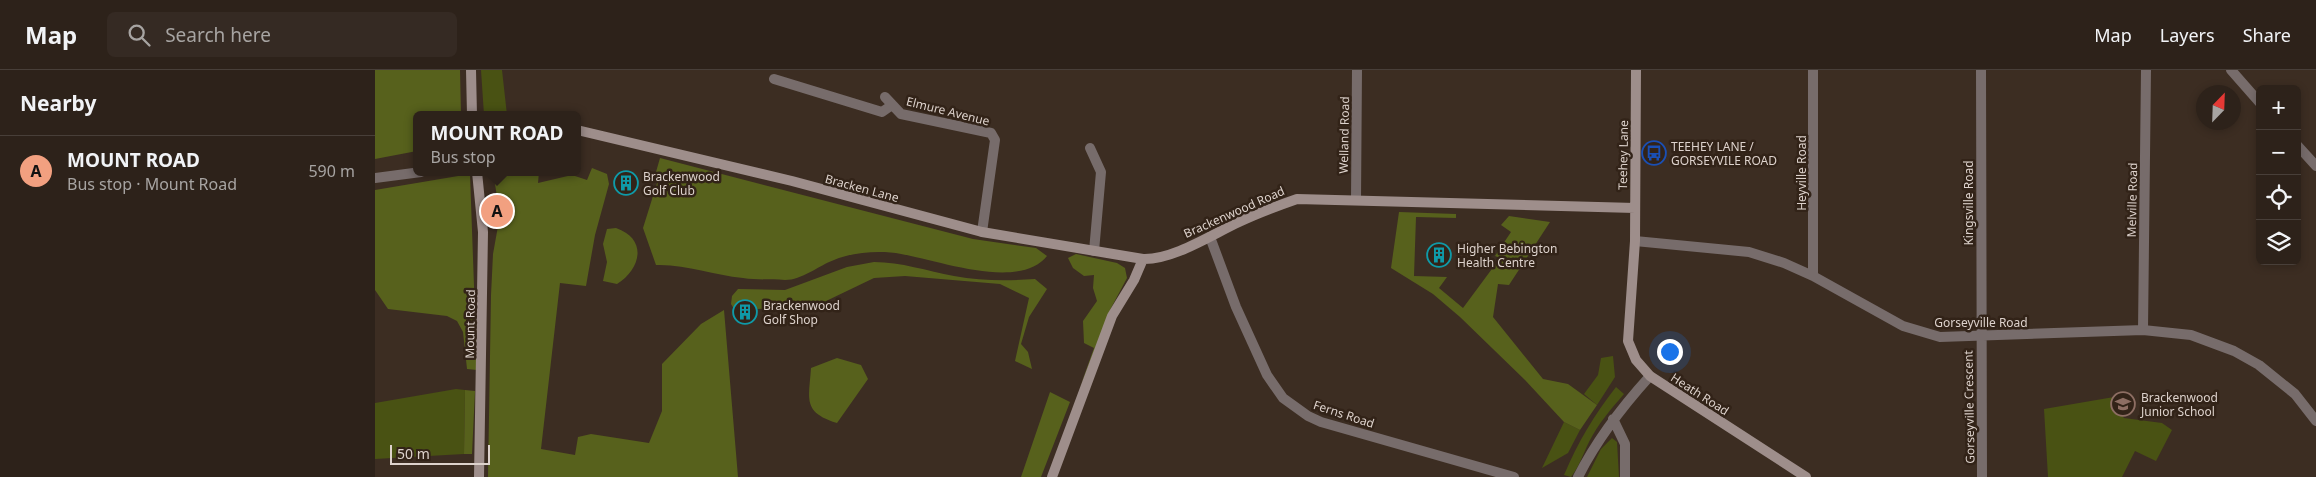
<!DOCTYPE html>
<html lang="en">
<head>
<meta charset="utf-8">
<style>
	body { margin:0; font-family:"Noto Sans",sans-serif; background:#352a23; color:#f1f3f6 }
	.controls { position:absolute; right:15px; top:15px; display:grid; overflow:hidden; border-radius:8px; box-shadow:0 2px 8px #0003 }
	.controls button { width:45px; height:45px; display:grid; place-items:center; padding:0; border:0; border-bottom:1px solid #483f39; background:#2d221a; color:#f1f3f6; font:25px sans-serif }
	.compass { position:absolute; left:1821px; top:15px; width:45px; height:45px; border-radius:50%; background:#2d221a; box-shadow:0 2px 8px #0003; rotate:23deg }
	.scale { position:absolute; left:15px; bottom:12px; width:100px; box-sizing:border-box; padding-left:5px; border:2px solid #ddd2cc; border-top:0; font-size:14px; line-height:18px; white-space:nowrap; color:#ddd2cc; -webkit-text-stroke:4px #322318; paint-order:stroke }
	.you { position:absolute; left:1294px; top:281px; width:18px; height:18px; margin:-12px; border:4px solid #fff; border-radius:50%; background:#1a73e8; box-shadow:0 0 0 8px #1a73e833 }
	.badge { display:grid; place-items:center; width:32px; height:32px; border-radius:50%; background:#f2a080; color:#111; font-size:16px; font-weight:700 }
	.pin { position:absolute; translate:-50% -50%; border:2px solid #fff; box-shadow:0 1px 5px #0006 }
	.popup { position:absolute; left:38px; top:41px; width:168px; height:65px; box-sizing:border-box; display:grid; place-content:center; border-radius:8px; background:#2d221a; filter:drop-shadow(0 1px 4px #0005); font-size:16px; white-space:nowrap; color:#a7a4a2 }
	.popup b { font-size:19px; color:#f1f3f6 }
	.popup::after { content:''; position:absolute; left:50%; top:100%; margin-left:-10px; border:10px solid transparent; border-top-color:#2d221a }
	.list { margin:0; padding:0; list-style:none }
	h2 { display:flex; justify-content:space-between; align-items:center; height:65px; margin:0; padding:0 20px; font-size:21px }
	h2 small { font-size:16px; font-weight:400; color:#a7a4a2 }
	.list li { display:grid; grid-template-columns:32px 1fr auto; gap:15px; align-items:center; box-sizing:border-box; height:70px; padding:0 20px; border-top:1px solid #483f39 }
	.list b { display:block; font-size:19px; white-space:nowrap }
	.list p { margin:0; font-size:16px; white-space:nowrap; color:#a7a4a2 }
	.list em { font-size:16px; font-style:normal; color:#a7a4a2 }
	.icon { flex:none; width:28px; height:28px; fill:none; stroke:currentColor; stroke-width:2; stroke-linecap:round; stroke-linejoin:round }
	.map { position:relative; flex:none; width:1941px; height:407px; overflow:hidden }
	header { display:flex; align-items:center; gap:30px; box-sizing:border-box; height:70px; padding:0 25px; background:#2d221a; border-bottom:1px solid #483f39 }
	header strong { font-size:24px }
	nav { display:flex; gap:28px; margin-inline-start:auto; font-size:18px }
	.search { width:350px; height:45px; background:#352a23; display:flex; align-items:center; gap:12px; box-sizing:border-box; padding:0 18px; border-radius:8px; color:#a7a4a2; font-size:19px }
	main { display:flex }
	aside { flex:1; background:#2d221a }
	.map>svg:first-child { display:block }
	.green { fill:#495213 }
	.forest { fill:#57611c }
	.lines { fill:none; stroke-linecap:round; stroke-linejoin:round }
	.street { stroke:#776c6b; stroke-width:10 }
	.secondary { stroke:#9e8e8b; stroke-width:10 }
	.labels { text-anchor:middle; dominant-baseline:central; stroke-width:5; stroke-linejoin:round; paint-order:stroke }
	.street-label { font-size:12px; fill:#ddd2cc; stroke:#322318 }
	.poi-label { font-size:12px; fill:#ddd2cc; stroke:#322318; text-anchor:start }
</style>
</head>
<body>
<header>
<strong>Map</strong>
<div class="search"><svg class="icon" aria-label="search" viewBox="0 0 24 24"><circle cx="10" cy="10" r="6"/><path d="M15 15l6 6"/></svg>Search here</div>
<nav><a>Map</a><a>Layers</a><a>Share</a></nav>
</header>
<main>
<aside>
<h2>Nearby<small></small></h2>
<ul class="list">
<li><span class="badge">A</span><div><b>MOUNT ROAD</b><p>Bus stop · Mount Road</p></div><em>590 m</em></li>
</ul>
</aside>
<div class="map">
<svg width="1941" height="407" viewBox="0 0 1941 407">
	<rect width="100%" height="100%" fill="#3c2d22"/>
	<path class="green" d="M 106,0 L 127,0 L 132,45 L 109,45 Z
		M 1238,286 L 1240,307 L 1222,335 L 1209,324 L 1223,305 L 1226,288 Z
		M 1241,317 L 1249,324 C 1236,339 1223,354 1214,372 C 1208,384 1204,397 1196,407 L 1189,405 C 1203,372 1219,345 1241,317 Z
		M 81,319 L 90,320 L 89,384 L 0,389 L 0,333 Z
		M 1739,327 L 1740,337 L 1749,348 L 1787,353 L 1797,360 L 1781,391 L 1760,381 L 1747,407 L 1673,407 L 1669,339 Z
		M 1189,352 L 1205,360 L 1193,383 L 1167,398 Z
		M 1237,368 L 1242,372 L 1244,407 L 1212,407 L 1226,379 Z"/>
	<path class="forest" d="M 0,0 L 85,0 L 86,45 L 42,45 L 42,81 L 0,89 Z
		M 285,88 L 598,169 L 661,178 L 672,186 C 644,221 563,190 526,184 C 506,180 478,182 459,190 C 443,196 427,210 410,210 C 396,209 381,210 368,208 C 338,205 311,194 281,195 L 268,158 L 283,110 L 279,109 Z
		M 217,98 L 232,104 L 234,114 L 220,165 L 211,216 L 185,213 L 166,379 L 200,385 L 203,367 L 216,364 L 274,373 L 287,341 L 287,294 L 326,254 L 349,240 L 363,407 L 113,407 L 116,225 L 118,184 L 125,145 L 118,102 L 164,102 L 163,113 L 197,105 L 212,110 Z
		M 95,104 L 102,300 L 92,299 L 88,262 L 82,251 L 72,246 L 13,239 L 0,220 L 0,120 Z
		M 1024,142 L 1081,144 L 1081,148 L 1041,147 L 1039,206 L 1072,207 L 1064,218 L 1088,238 L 1125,188 L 1120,186 L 1136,162 L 1126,155 L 1134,146 L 1175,152 L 1134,215 L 1123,214 L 1118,247 L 1168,309 L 1193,314 L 1222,335 L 1205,360 L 1189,352 L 1150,310 L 1085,247 L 1058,224 L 1016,198 Z
		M 241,158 C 273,169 266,199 242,214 L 228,211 L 232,192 L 228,174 L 232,159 Z
		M 701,184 L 742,193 L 750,198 L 752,208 L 736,238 L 705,317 L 719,278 L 709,273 L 708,251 L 722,231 L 718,218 L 719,205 L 709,206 L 698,198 L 693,188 Z
		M 499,192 C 526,192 552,201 579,206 C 606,211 633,211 660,209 L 672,219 L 654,247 L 646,274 L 653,282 L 657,299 L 640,291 L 654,228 L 625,214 L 530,206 L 499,208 L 449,232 L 424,238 L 380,239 L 379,234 L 359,239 L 356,234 L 357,226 L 363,219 L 410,220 L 472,197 Z
		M 462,288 L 486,295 L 493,309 L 462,353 C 427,342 434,329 436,298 Z
		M 90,320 L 100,321 L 97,384 L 89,384 Z
		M 675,322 L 695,332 L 666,407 L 646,407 Z"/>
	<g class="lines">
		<path class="street" d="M 1606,0 L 1607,407
			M 1856,0 L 1885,33
			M 399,9 L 507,42 L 517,35
			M 510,27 L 526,44 L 616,63 L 620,70 L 607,162
			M 1922,75 L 1941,96
			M 715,78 L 726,102 L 719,181
			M 0,108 L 46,102
			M 981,130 L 982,0
			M 835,167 L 861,237 L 892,305 L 908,328 L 933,346 L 946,352 L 1139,407
			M 1260,171 L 1374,182 L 1409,193 L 1438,206 L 1528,256 L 1565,267 L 1768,260 L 1816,265 L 1859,281 L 1884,295 L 1920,324 L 1941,351
			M 1438,206 L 1438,0
			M 1768,260 L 1771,0
			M 1238,349 L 1250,374 L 1250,407
			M 1203,407 C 1222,369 1246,338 1275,306"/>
		<path class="secondary" d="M 96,0 L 97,45
			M 1261,0 L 1260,171 L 1253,271 L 1261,290 L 1275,306 L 1431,407
			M 202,60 L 417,111 L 607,162 L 768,189
			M 102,102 L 108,162 L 104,407
			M 677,407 L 737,246 L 759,210 L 768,189 C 798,190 836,165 864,152 C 883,143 902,136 922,129 L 1260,138"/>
	</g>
	<defs>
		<g id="bus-ring" transform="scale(1.25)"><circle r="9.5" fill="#322318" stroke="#1a4fb4" stroke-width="1.5"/><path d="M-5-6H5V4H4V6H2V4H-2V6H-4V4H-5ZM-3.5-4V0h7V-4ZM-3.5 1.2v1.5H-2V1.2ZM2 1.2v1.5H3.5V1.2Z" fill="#1a4fb4"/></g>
		<g id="building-ring" transform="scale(1.25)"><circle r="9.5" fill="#322318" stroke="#0f9aa8" stroke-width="1.5"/><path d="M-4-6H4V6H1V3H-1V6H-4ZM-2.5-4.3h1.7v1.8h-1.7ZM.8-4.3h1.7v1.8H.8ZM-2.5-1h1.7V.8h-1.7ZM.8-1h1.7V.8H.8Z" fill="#0f9aa8"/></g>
		<g id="school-ring" transform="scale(1.25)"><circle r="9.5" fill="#322318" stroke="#8d6e63" stroke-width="1.5"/><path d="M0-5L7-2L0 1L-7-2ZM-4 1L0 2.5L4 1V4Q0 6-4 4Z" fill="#8d6e63"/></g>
	</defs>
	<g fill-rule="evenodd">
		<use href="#bus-ring" x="1279" y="83"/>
		<use href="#building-ring" x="251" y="113"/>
		<use href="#building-ring" x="1064" y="185"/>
		<use href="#building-ring" x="370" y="242"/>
		<use href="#school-ring" x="1748" y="334"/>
	</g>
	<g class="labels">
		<g class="street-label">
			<text transform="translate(573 41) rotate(14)">Elmure Avenue</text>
			<text transform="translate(969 65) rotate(-89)">Welland Road</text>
			<text transform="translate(1248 85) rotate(-89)">Teehey Lane</text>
			<text transform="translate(1426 103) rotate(-90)">Heyville Road</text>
			<text transform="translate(487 118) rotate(15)">Bracken Lane</text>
			<text transform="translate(1757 130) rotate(-89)">Melville Road</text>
			<text transform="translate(1593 133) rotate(-90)">Kingsville Road</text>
			<text transform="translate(859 142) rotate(-24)">Brackenwood Road</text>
			<text x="1606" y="252">Gorseyville Road</text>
			<text transform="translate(95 254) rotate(-89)">Mount Road</text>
			<text transform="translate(1325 324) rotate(33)">Heath Road</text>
			<text transform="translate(1594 337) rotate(-91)">Gorseyville Crescent</text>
			<text transform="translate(969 344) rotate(18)">Ferns Road</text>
		</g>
		<g class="poi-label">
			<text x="1296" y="76">TEEHEY LANE /<tspan x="1296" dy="14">GORSEYVILE ROAD</tspan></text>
			<text x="268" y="106">Brackenwood<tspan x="268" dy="14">Golf Club</tspan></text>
			<text x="1082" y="178">Higher Bebington<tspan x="1082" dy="14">Health Centre</tspan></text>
			<text x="388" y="235">Brackenwood<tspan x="388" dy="14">Golf Shop</tspan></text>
			<text x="1766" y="327">Brackenwood<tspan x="1766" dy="14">Junior School</tspan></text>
		</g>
	</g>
</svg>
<div class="controls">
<button>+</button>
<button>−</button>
<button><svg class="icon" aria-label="locate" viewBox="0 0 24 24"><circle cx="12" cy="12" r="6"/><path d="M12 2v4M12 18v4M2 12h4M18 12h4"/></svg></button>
<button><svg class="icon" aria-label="layers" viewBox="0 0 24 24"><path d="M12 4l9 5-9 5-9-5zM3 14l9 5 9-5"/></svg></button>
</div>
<svg class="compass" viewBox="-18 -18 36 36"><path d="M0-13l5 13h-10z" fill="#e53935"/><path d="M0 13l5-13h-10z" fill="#a7a4a2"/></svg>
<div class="scale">50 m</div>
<div class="you"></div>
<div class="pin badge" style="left:122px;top:141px">A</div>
<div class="popup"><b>MOUNT ROAD</b>Bus stop</div>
</div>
</main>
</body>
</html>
